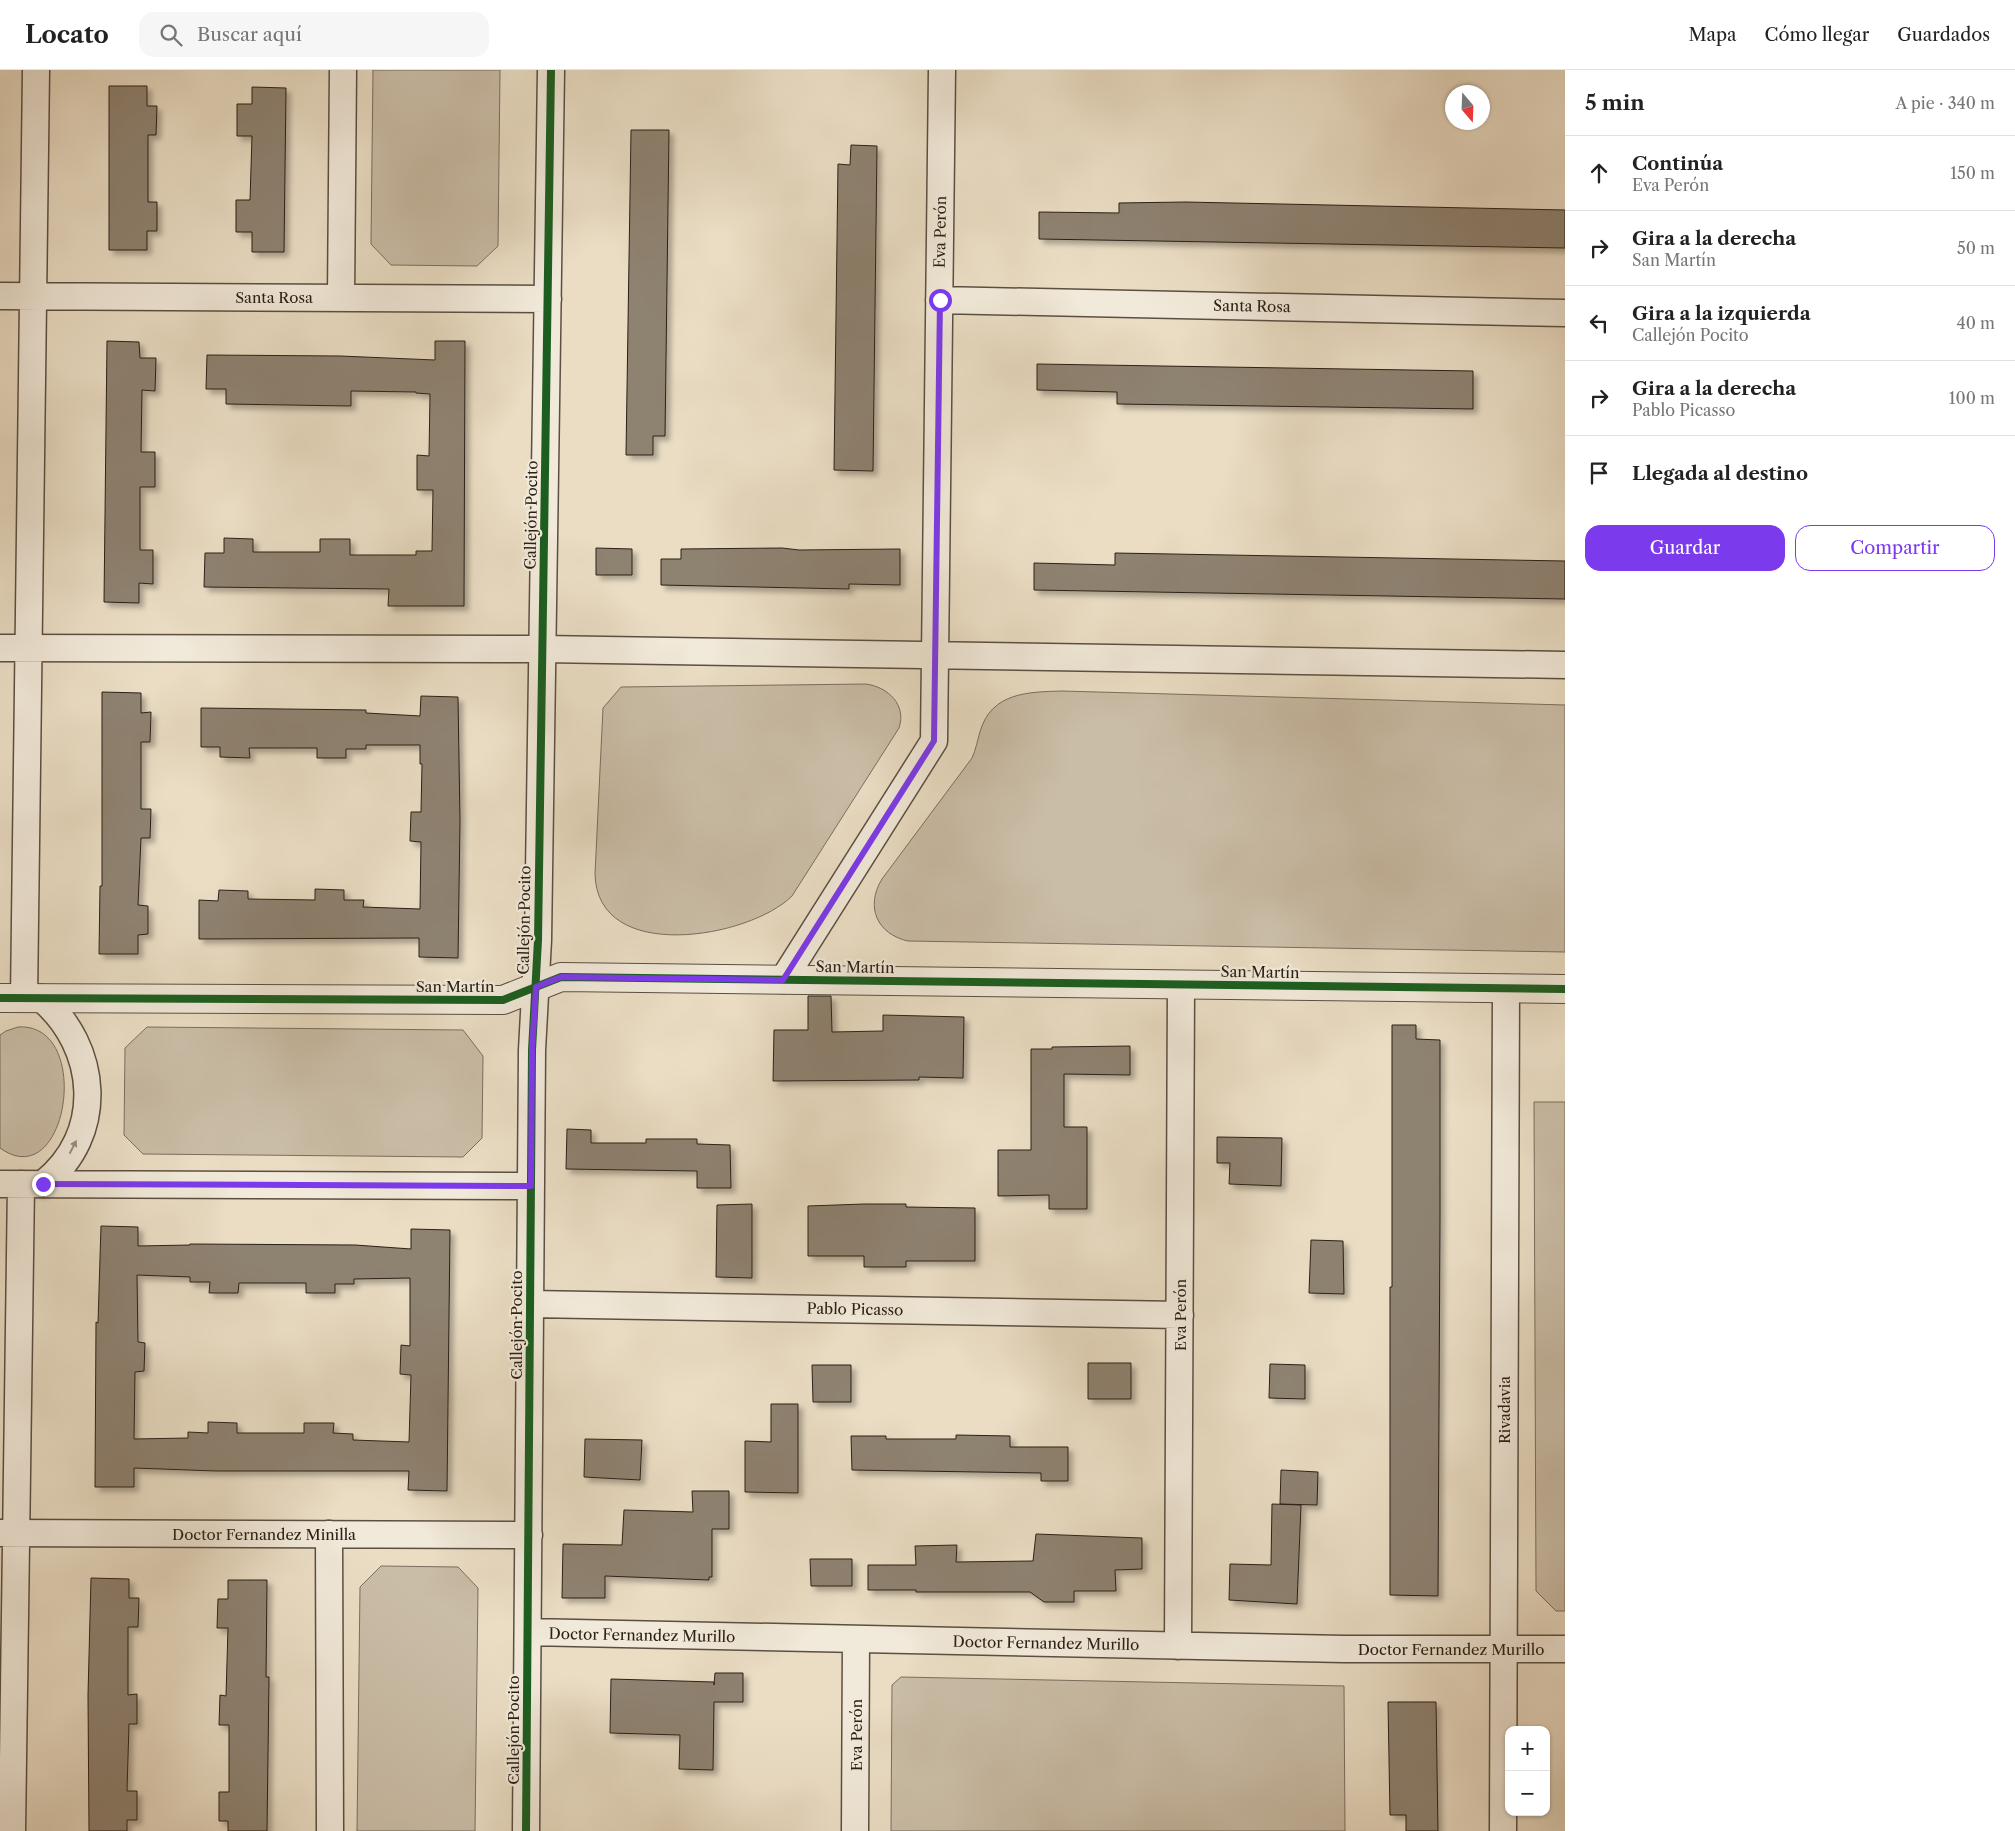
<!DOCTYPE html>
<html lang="es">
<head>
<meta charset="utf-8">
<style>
	body { margin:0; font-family:"Libre Caslon Text",serif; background:#f6f6f6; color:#222 }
	.controls { position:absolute; right:15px; bottom:15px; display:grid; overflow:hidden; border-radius:10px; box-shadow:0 1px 4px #0004 }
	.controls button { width:45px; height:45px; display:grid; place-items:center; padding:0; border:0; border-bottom:1px solid #e0e0e0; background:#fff; color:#222; font:25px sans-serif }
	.compass { position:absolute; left:1445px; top:15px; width:45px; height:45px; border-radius:50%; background:#fff; box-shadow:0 1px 4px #0004; rotate:161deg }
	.stop { position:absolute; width:15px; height:15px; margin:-11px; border:4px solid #7c3aed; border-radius:50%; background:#fff }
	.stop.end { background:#7c3aed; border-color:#fff; box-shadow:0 1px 5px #0008 }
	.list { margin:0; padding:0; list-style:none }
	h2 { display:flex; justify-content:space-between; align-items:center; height:65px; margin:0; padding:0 20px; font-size:21px }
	h2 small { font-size:16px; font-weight:400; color:#767676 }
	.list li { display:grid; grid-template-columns:32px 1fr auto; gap:15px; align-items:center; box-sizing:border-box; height:75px; padding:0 20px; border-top:1px solid #e0e0e0 }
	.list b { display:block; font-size:19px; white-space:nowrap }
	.list p { margin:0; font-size:16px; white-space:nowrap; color:#767676 }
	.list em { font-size:16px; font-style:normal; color:#767676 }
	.actions { display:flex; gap:10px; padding:15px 20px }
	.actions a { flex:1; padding:11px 0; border:1px solid #7c3aed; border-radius:15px; text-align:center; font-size:18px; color:#7c3aed }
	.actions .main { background:#7c3aed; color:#fff }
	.icon { flex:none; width:28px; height:28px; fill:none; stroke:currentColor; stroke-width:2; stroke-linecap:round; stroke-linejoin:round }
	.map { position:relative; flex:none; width:1565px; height:1761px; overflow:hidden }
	header { display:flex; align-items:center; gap:30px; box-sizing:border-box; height:70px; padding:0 25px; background:#fff; border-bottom:1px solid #e0e0e0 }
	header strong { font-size:24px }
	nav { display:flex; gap:28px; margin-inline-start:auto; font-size:18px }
	.search { width:350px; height:45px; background:#f6f6f6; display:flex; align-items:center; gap:12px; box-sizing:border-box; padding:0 18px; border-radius:15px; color:#767676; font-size:19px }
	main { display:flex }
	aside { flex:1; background:#fff }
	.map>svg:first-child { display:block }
	.green { fill:#cabda7; stroke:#7a6e5f }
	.building { fill:#8e8271; stroke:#2b2017; fill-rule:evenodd; filter:url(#shadow) }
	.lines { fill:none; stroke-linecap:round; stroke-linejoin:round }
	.minor-casing { stroke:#5b4f42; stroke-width:29 }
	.tertiary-casing { stroke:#5b4f42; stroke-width:30 }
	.minor { stroke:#f1e9d9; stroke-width:26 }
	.tertiary { stroke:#f1e9d9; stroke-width:28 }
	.cycleway-casing { stroke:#f1e9d9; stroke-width:11 }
	.cycleway { stroke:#1b5e20; stroke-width:8 }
	.oneway { fill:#988f82 }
	.route { stroke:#7c3aed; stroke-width:6 }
	.labels { text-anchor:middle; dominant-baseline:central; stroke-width:4.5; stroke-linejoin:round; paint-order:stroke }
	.street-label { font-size:15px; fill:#2b2017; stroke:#f1e9d9 }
</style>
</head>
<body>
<header>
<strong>Locato</strong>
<div class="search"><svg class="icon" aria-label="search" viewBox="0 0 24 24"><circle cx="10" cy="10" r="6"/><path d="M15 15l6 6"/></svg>Buscar aquí</div>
<nav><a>Mapa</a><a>Cómo llegar</a><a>Guardados</a></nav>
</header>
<main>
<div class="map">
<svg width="1565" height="1761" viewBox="0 0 1565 1761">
	<defs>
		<filter id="shadow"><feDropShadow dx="4.5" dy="4.5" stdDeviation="2.5" flood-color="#0004"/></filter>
	</defs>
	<rect width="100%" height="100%" fill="#eaddc4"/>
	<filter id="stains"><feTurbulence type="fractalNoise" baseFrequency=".004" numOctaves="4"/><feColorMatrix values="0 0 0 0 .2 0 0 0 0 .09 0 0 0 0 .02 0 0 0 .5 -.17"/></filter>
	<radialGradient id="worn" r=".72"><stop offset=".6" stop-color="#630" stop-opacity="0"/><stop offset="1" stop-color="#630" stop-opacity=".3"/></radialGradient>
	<path class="green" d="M 373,0 L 500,0 L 498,176 L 477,196 L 391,195 L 371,174 Z
		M 866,614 C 888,617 907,635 899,658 L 792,826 C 750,868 597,895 595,804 L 603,638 L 621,617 Z
		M 1062,621 L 1565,635 L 1565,882 L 908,871 C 877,864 865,837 882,809 L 972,688 C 976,679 977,672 980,662 C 991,622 1029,622 1062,621 Z
		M 18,957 C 94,952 68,1127 0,1078 L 0,965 L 6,961 Z
		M 147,957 L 463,960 L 483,986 L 482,1068 L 463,1087 L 143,1084 L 124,1065 L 125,978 Z
		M 1534,1032 L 1565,1032 L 1565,1541 L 1556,1541 L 1536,1521 Z
		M 381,1496 L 458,1497 L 478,1518 L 475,1761 L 357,1761 L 360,1517 Z
		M 901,1607 L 1344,1616 L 1345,1761 L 891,1761 L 892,1615 Z"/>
	<path class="building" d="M 109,16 L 147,16 L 147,36 L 157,36 L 156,65 L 148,65 L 148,132 L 157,132 L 157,161 L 147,161 L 147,180 L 109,180 Z
		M 252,17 L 286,18 L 284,182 L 252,182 L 252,162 L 236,162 L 236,130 L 250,130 L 252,66 L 237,66 L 237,34 L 252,34 Z
		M 631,60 L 669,60 L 665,366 L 653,366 L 653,385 L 626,385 Z
		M 851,75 L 877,76 L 873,401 L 834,400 L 838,94 L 850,95 Z
		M 1185,132 L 1565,140 L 1565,178 L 1039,169 L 1039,142 L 1119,143 L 1119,133 Z
		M 107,271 L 139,272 L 140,288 L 156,288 L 155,321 L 142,320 L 141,382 L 155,382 L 155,417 L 140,417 L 140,480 L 153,480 L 153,514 L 139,513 L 139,533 L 104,532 Z
		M 435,271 L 465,271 L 464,536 L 388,536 L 389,519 L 204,517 L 205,483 L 224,483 L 224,468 L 253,469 L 253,482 L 320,482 L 320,469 L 350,469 L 350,485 L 416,485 L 416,481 L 432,481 L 433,420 L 417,420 L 417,385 L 429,386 L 430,324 L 416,323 L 416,322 L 351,321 L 351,336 L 226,334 L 226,319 L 206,319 L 207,285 L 340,286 L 435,290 Z
		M 1037,294 L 1473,301 L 1473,339 L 1117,334 L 1117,322 L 1037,320 Z
		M 596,478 L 632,479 L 632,505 L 596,505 Z
		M 782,478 L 799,480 L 900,479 L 900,515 L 849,514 L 849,519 L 661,515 L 661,489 L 681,489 L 681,479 Z
		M 1115,483 L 1565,491 L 1565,529 L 1034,520 L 1034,493 L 1115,495 Z
		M 102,622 L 141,623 L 141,643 L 151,642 L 150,672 L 141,672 L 141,739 L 151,739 L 150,768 L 141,768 L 138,835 L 148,836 L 148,864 L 138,865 L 138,884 L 99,884 L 100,816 L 102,816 Z
		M 421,626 L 458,627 L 460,751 L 458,888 L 419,887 L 419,868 L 199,869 L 199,830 L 218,831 L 219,820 L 248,821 L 248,829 L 315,830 L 315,819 L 344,820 L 344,830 L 364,830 L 363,837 L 420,839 L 421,772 L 410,771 L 411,742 L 421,742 L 422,694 L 420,694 L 420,675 L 366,675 L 366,679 L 346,679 L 346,688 L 317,688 L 317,678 L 249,678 L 250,688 L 220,687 L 220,677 L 201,677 L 201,638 L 366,640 L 366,643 L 420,646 Z
		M 808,926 L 831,926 L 832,962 L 883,961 L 883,945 L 964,947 L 963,1008 L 919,1007 L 919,1010 L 773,1011 L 774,960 L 808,960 Z
		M 1392,955 L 1416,955 L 1416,969 L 1440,970 L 1440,1149 L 1438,1526 L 1390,1525 L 1390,1217 L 1392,1217 Z
		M 1130,976 L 1130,1005 L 1064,1004 L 1064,1057 L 1087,1057 L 1087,1139 L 1049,1139 L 1049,1125 L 998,1126 L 998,1080 L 1031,1080 L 1031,979 L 1052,979 L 1052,977 Z
		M 567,1059 L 591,1060 L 591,1073 L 646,1073 L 646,1069 L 697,1069 L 697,1074 L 730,1075 L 731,1118 L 697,1118 L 697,1101 L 566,1099 Z
		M 1217,1067 L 1282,1068 L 1281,1116 L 1229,1114 L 1230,1093 L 1217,1093 Z
		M 752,1134 L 752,1208 L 716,1207 L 717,1135 Z
		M 864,1134 L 906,1134 L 906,1137 L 975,1138 L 975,1191 L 906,1191 L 906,1197 L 864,1197 L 864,1186 L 808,1186 L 808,1136 Z
		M 101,1156 L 138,1157 L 138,1176 L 190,1175 L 190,1174 L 355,1175 L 411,1179 L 411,1159 L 450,1160 L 447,1421 L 408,1420 L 409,1401 L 216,1401 L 134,1398 L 134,1417 L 95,1417 L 96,1252 L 98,1253 ZM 137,1205 L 190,1207 L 190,1212 L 210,1212 L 209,1223 L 238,1223 L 239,1213 L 306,1213 L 306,1223 L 335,1223 L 335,1214 L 354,1214 L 354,1209 L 410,1208 L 410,1276 L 401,1275 L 400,1304 L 411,1305 L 409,1372 L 353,1370 L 353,1364 L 333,1363 L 334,1353 L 304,1353 L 304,1363 L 237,1363 L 237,1353 L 208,1352 L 208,1363 L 188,1362 L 188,1368 L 134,1369 L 135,1302 L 144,1301 L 145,1273 L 138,1272 Z
		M 1311,1170 L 1343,1171 L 1344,1224 L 1309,1223 Z
		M 1088,1293 L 1131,1293 L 1131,1329 L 1088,1329 Z
		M 1270,1294 L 1305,1295 L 1305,1329 L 1269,1328 Z
		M 812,1295 L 851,1295 L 851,1332 L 813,1332 Z
		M 771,1334 L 798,1334 L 798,1423 L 745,1422 L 745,1371 L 771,1372 Z
		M 956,1365 L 1010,1366 L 1010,1377 L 1068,1377 L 1068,1411 L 1041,1411 L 1041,1403 L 852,1400 L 851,1366 L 886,1366 L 886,1369 L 956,1369 Z
		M 585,1369 L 642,1370 L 640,1410 L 584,1407 Z
		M 1281,1400 L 1318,1402 L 1317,1435 L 1280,1434 Z
		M 692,1421 L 729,1421 L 729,1459 L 712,1459 L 712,1507 L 709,1507 L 709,1510 L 605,1506 L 605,1528 L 562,1528 L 563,1474 L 622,1475 L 624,1440 L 693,1442 Z
		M 1272,1434 L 1301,1435 L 1297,1534 L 1229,1530 L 1230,1494 L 1271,1495 Z
		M 1036,1464 L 1142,1468 L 1142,1499 L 1115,1500 L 1116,1521 L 1074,1521 L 1074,1532 L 1044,1532 L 1030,1522 L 916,1522 L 916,1520 L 868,1520 L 868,1495 L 916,1495 L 915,1476 L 957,1475 L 956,1492 L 1033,1491 Z
		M 810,1489 L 852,1489 L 852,1516 L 811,1516 Z
		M 91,1508 L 129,1509 L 129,1528 L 139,1528 L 138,1557 L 128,1557 L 128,1625 L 137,1624 L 137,1654 L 129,1654 L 127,1721 L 137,1721 L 137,1750 L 127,1750 L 127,1761 L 89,1761 L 88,1625 Z
		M 228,1510 L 267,1510 L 266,1607 L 269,1607 L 267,1761 L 228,1761 L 228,1751 L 219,1751 L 219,1722 L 229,1722 L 229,1655 L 219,1655 L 220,1625 L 226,1626 L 228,1558 L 217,1558 L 218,1529 L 228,1529 Z
		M 715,1603 L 743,1603 L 743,1632 L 714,1632 L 713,1700 L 679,1699 L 680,1665 L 610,1663 L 611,1609 L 714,1612 L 714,1615 Z
		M 1388,1632 L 1436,1632 L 1438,1761 L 1406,1761 L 1406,1745 L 1390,1745 Z"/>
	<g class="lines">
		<g class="minor-casing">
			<path id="minor" d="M 0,226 L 548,229
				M 341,228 L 343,0
				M 939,230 L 1565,243
				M 0,578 L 542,579 L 1565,595
				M 783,910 L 934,671 L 942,0
				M 24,928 L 36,0
				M 41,928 C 99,977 106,1065 43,1114
				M 0,1114 L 531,1116
				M 530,1234 L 1180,1245
				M 0,1463 L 529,1465
				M 329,1464 L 330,1761
				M 528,1562 L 1344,1579 L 1565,1579
				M 1178,1576 L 1181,915
				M 12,1761 L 21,1114
				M 526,1761 L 532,980 L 538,870 L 551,0
				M 855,1761 L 856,1569
				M 1503,1761 L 1506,918"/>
		</g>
		<g class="tertiary-casing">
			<path id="tertiary" d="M 0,928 L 503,930 L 561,907 L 1565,919"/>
		</g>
		<use href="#minor" class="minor"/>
		<use href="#tertiary" class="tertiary"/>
		<g class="cycleway-casing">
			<path id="cycleway" d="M 0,928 L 503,930 L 561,907 L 1565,919
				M 526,1761 L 532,980 L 538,870 L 551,0"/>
		</g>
		<use href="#cycleway" class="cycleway"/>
	</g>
	<defs><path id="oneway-solid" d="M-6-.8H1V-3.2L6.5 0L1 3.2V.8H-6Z" transform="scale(1.25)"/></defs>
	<use class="oneway" href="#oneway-solid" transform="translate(73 1077) rotate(-63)"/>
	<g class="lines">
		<path class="route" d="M 43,1114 L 531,1116 L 532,980 L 536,917 L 561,907 L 783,910 L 934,671 L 940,230"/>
	</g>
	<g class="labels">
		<g class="street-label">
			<text transform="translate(940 162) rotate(-89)">Eva Perón</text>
			<text x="274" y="227">Santa Rosa</text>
			<text transform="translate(1252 236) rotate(1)">Santa Rosa</text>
			<text transform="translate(531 445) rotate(-89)">Callejón Pocito</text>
			<text transform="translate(524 850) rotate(-89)">Callejón Pocito</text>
			<text transform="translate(855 897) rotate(1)">San Martín</text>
			<text transform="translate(1260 902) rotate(1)">San Martín</text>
			<text x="455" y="916">San Martín</text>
			<text transform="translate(855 1239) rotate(1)">Pablo Picasso</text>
			<text transform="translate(1180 1245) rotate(-90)">Eva Perón</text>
			<text transform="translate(516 1255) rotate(-90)">Callejón Pocito</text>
			<text transform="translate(1504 1340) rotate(-90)">Rivadavia</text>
			<text x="264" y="1464">Doctor Fernandez Minilla</text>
			<text transform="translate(642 1565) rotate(1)">Doctor Fernandez Murillo</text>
			<text transform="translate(1046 1573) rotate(1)">Doctor Fernandez Murillo</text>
			<text x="1451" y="1579">Doctor Fernandez Murillo</text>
			<text transform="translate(513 1660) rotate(-90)">Callejón Pocito</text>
			<text transform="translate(856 1665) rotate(-90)">Eva Perón</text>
		</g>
	</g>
	<rect width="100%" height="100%" filter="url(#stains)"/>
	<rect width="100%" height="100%" fill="url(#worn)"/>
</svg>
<div class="controls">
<button>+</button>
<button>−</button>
</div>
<svg class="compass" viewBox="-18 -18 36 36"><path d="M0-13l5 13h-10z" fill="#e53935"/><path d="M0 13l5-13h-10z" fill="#767676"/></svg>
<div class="stop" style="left:940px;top:230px"></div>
<div class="stop end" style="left:43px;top:1114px"></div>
</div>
<aside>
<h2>5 min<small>A pie · 340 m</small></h2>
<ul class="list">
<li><svg class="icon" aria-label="ahead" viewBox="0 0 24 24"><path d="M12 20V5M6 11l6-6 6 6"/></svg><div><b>Continúa</b><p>Eva Perón</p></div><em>150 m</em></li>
<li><svg class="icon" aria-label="right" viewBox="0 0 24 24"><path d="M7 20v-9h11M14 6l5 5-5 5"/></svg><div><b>Gira a la derecha</b><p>San Martín</p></div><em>50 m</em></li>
<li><svg class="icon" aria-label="left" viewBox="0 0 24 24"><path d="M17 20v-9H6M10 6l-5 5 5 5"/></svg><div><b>Gira a la izquierda</b><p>Callejón Pocito</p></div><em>40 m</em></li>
<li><svg class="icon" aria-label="right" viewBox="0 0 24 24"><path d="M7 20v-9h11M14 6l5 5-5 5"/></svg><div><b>Gira a la derecha</b><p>Pablo Picasso</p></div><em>100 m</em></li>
<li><svg class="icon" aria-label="arrive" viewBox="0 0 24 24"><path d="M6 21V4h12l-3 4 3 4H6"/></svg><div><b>Llegada al destino</b></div></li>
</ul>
<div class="actions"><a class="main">Guardar</a><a>Compartir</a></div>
</aside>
</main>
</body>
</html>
